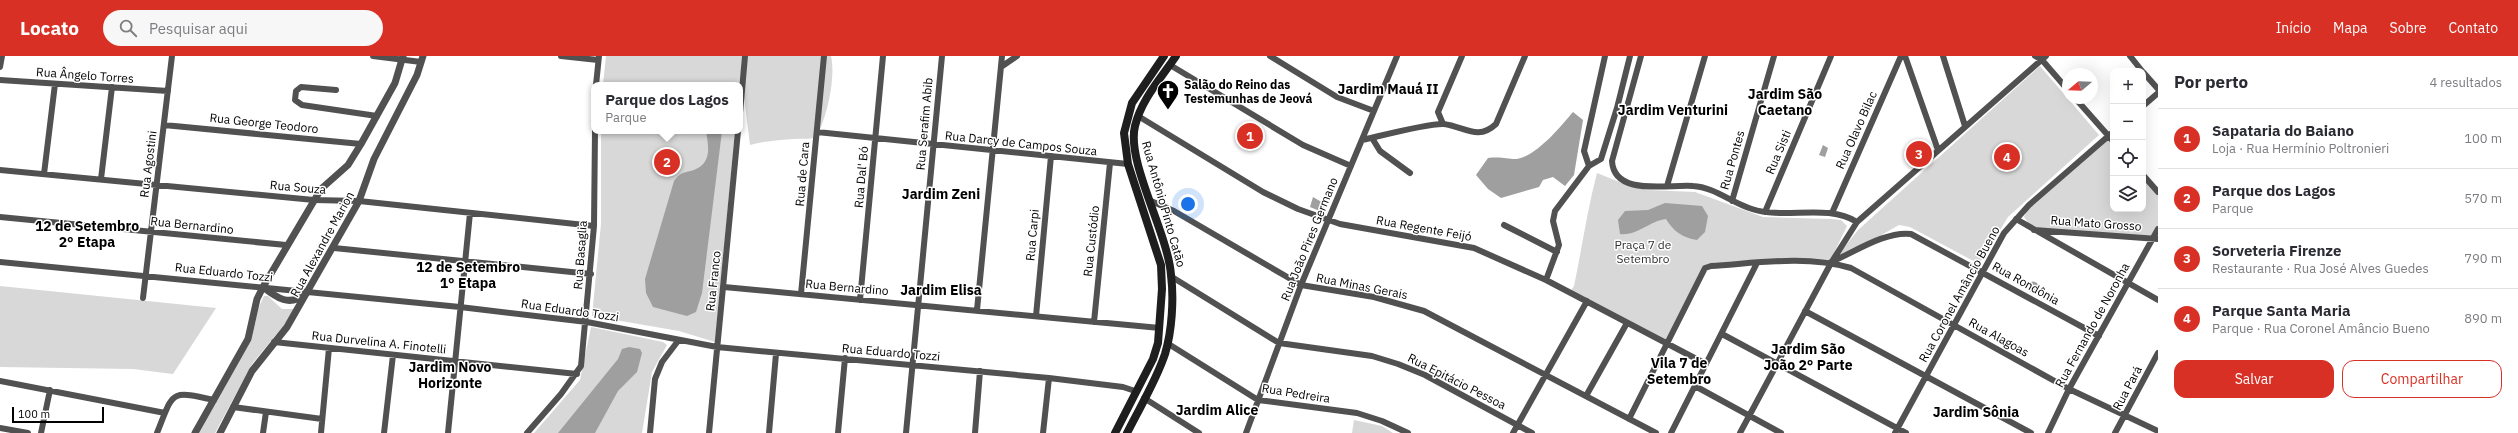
<!DOCTYPE html>
<html lang="pt">
<head>
<meta charset="utf-8">
<style>
	body { margin:0; font-family:"IBM Plex Sans",sans-serif; background:#f7f7f7; color:#2b2b33 }
	.controls { position:absolute; right:12px; top:12px; display:grid; overflow:hidden; border-radius:8px; box-shadow:0 4px 16px #0002 }
	.controls button { width:36px; height:36px; display:grid; place-items:center; padding:0; border:0; border-bottom:1px solid #e1e1e2; background:#fff; color:#2b2b33; font:20px sans-serif }
	.compass { position:absolute; left:2062px; top:12px; width:36px; height:36px; border-radius:50%; background:#fff; box-shadow:0 4px 16px #0002; rotate:251deg }
	.scale { position:absolute; left:12px; bottom:10px; width:92px; box-sizing:border-box; padding-left:4px; border:2px solid #000; border-top:0; font-size:11px; line-height:14px; white-space:nowrap; color:#000; -webkit-text-stroke:3px #fff; paint-order:stroke }
	.you { position:absolute; left:1188px; top:148px; width:14px; height:14px; margin:-10px; border:3px solid #fff; border-radius:50%; background:#1a73e8; box-shadow:0 0 0 6px #1a73e833 }
	.badge { display:grid; place-items:center; width:26px; height:26px; border-radius:50%; background:#d93025; color:#fff; font-size:13px; font-weight:700 }
	.pin { position:absolute; translate:-50% -50%; border:2px solid #fff; box-shadow:0 1px 4px #0006 }
	.popup { position:absolute; left:591px; top:26px; width:152px; height:52px; box-sizing:border-box; display:grid; place-content:center; border-radius:8px; background:#fff; filter:drop-shadow(0 1px 3px #0005); font-size:13px; white-space:nowrap; color:#7c7c81 }
	.popup b { font-size:15px; color:#2b2b33 }
	.popup::after { content:''; position:absolute; left:50%; top:100%; margin-left:-8px; border:8px solid transparent; border-top-color:#fff }
	.list { margin:0; padding:0; list-style:none }
	h2 { display:flex; justify-content:space-between; align-items:center; height:52px; margin:0; padding:0 16px; font-size:17px }
	h2 small { font-size:13px; font-weight:400; color:#7c7c81 }
	.list li { display:grid; grid-template-columns:26px 1fr auto; gap:12px; align-items:center; box-sizing:border-box; height:60px; padding:0 16px; border-top:1px solid #e1e1e2 }
	.list b { display:block; font-size:15px; white-space:nowrap }
	.list p { margin:0; font-size:13px; white-space:nowrap; color:#7c7c81 }
	.list em { font-size:13px; font-style:normal; color:#7c7c81 }
	.actions { display:flex; gap:8px; padding:12px 16px }
	.actions a { flex:1; padding:9px 0; border:1px solid #d93025; border-radius:12px; text-align:center; font-size:14px; color:#d93025 }
	.actions .main { background:#d93025; color:#fff }
	.icon { flex:none; width:22px; height:22px; fill:none; stroke:currentColor; stroke-width:2; stroke-linecap:round; stroke-linejoin:round }
	.map { position:relative; flex:none; width:2158px; height:377px; overflow:hidden }
	header { display:flex; align-items:center; gap:24px; box-sizing:border-box; height:56px; padding:0 20px; background:#d93025; color:#fff }
	header strong { font-size:19px }
	nav { display:flex; gap:22px; margin-inline-start:auto; font-size:14px }
	.search { width:280px; height:36px; background:#f7f7f7; display:flex; align-items:center; gap:10px; box-sizing:border-box; padding:0 14px; border-radius:22px; color:#7c7c81; font-size:15px }
	main { display:flex }
	aside { flex:1; background:#fff }
	.map>svg:first-child { display:block }
	.green { fill:#d8d8d8 }
	.water { fill:#9f9f9f }
	.lines { fill:none; stroke-linecap:round; stroke-linejoin:round }
	.minor { stroke:#515151; stroke-width:6 }
	.tertiary { stroke:#515151; stroke-width:7 }
	.secondary { stroke:#1e1e1e; stroke-width:8 }
	.labels { text-anchor:middle; dominant-baseline:central; stroke-width:3; stroke-linejoin:round; paint-order:stroke }
	.street-label { font-size:12px; fill:#000; stroke:#fff }
	.poi-label { font-size:12px; font-weight:bold; fill:#000; stroke:#fff; text-anchor:start }
	.park-label { font-size:12px; fill:#2f2f2f; stroke:#fff }
	.quarter-label { font-size:14px; font-weight:bold; fill:#000; stroke:#fff }
</style>
</head>
<body>
<header>
<strong>Locato</strong>
<div class="search"><svg class="icon" aria-label="search" viewBox="0 0 24 24"><circle cx="10" cy="10" r="6"/><path d="M15 15l6 6"/></svg>Pesquisar aqui</div>
<nav><a>Início</a><a>Mapa</a><a>Sobre</a><a>Contato</a></nav>
</header>
<main>
<div class="map">
<svg width="2158" height="377" viewBox="0 0 2158 377">
	<rect width="100%" height="100%" fill="#fff"/>
	<path class="green" d="M 606,0 L 742,0 L 741,16 L 744,0 L 831,0 C 836,21 827,63 816,81 C 808,84 803,82 794,83 C 779,84 765,85 750,89 L 741,17 L 739,29 L 603,29 Z
		M 2040,10 L 2099,79 L 2008,161 L 1979,208 L 1910,171 L 1899,169 L 1848,198 L 1839,198 L 1858,174 Z
		M 601,75 L 735,75 L 715,286 L 679,275 L 592,260 L 601,168 Z
		M 2108,83 L 2113,89 L 2113,153 L 2143,153 L 2143,123 L 2158,140 L 2158,168 L 2151,181 L 2033,173 L 2024,161 L 2029,149 Z
		M 1597,117 L 1632,131 L 1648,134 L 1695,136 L 1763,161 L 1832,163 L 1841,164 L 1847,170 L 1830,205 L 1714,207 L 1700,217 L 1665,285 L 1570,236 L 1574,230 C 1582,192 1587,155 1597,117 Z
		M 0,230 L 216,252 L 173,318 L 133,313 L 0,311 Z
		M 264,240 L 268,240 L 282,253 L 294,253 L 288,264 L 252,308 L 215,377 L 199,377 L 251,285 L 259,251 Z
		M 591,271 L 663,286 L 667,289 L 652,316 L 642,377 L 534,377 L 580,324 Z
		M 1354,364 L 1382,370 L 1393,377 L 1352,377 Z"/>
	<path class="water" d="M 1573,56 L 1583,64 L 1574,119 L 1565,130 L 1553,121 L 1543,124 L 1539,131 L 1501,142 L 1488,133 L 1476,119 L 1488,102 C 1497,101 1504,102 1513,103 C 1534,104 1561,70 1573,56 Z
		M 706,75 L 722,75 L 702,237 L 696,256 L 687,260 L 653,251 L 646,237 L 645,223 L 674,125 C 683,113 687,118 698,112 C 712,104 708,88 706,75 Z
		M 1823,89 L 1828,92 L 1825,101 L 1819,99 Z
		M 1313,141 L 1325,148 L 1322,156 L 1310,151 Z
		M 1665,147 L 1702,150 L 1708,160 L 1705,176 L 1697,184 C 1683,182 1673,175 1666,163 C 1649,165 1638,180 1620,178 L 1618,164 L 1625,155 L 1648,154 Z
		M2027.5 231a5.5 5.5 0 1 1 11 0a5.5 5.5 0 1 1-11 0Z
		M 629,291 L 640,293 L 642,297 L 637,316 L 618,335 L 595,377 L 558,377 L 618,303 L 622,293 Z"/>
	<g class="lines">
		<path class="minor" d="M 373,0 L 421,6
			M 561,0 L 598,4
			M 1270,0 L 1337,41 L 1374,55
			M 1641,0 L 1612,105 C 1614,141 1669,128 1693,130 C 1714,131 1732,147 1752,153 C 1786,164 1826,147 1857,166
			M 1905,0 L 1938,94
			M 1943,0 L 1965,70
			M 2035,0 L 2042,4 L 2068,34
			M 2130,0 L 2142,15
			M 1170,9 L 1303,89 L 1351,110
			M 0,11 L 2,0
			M 1001,11 L 1017,0
			M 2143,16 L 2158,33
			M 0,24 L 168,35
			M 596,29 L 599,0
			M 336,34 L 301,31 L 296,35 L 295,44 L 302,49 L 377,60
			M 2075,42 L 2113,85
			M 2143,50 L 2158,37
			M 740,57 L 745,0
			M 1138,60 L 1263,136 L 1298,153 L 1340,168 L 1474,192 L 1546,224 L 1706,308
			M 1443,68 L 1438,56 L 1462,0
			M 164,69 L 361,88
			M 817,76 L 1128,108
			M 1372,82 L 1380,95 L 1410,117
			M 1362,84 C 1380,80 1429,67 1444,68 C 1465,71 1478,85 1496,68 L 1525,0
			M 1589,110 L 1584,95 L 1605,0
			M 0,114 L 314,144 L 359,145 L 594,170
			M 44,118 L 55,28
			M 2143,119 L 2158,136
			M 101,123 L 112,31
			M 1667,130 L 1705,0
			M 1151,145 L 1174,155 L 1301,229 L 1374,241 L 1424,255 L 1656,377
			M 1732,145 L 1774,0
			M 1765,156 L 1831,0
			M 1832,157 L 1901,0
			M 0,161 L 286,189
			M 2016,163 L 2158,244
			M 1504,169 L 1557,196
			M 2034,174 L 2158,183
			M 334,192 L 591,218
			M 0,206 L 460,251 L 587,266 L 717,291 L 1049,322 L 1123,331 L 1135,335
			M 1831,206 C 1855,196 1885,175 1911,178 L 2099,280
			M 1172,221 L 1279,287 L 1372,300 L 1398,308 L 1425,319 L 1532,377
			M 1546,224 L 1559,189 L 1553,165 L 1555,155 L 1589,110 L 1601,103 L 1617,52 L 1630,0
			M 724,231 L 1160,272
			M 801,238 L 824,0
			M 143,242 L 172,0
			M 860,244 L 883,0
			M 977,254 L 1002,0
			M 1805,255 L 2031,377
			M 1036,260 L 1051,100
			M 1094,266 L 1110,107
			M 1722,278 L 1906,377
			M 274,286 L 577,318
			M 1167,287 L 1258,344 L 1357,357 L 1382,365 L 1408,377
			M 0,325 L 165,357
			M 1695,330 L 1781,377
			M 1586,340 L 1627,267
			M 1144,342 L 1199,377
			M 233,351 L 322,363
			M 1629,363 L 1705,212 L 1711,210 C 1758,207 1805,199 1851,212 L 2069,333 L 2158,375
			M 0,372 L 28,377
			M 41,377 L 50,334
			M 157,377 C 174,335 169,334 214,344
			M 263,377 L 266,356
			M 321,377 L 329,292
			M 384,377 L 393,299
			M 448,377 L 470,157
			M 527,377 L 561,338 L 581,310 L 594,170 L 595,75
			M 650,377 L 655,323 L 662,306 L 678,285
			M 709,377 L 738,75
			M 769,377 L 776,298
			M 838,377 L 845,302
			M 906,377 L 942,0
			M 975,377 L 980,315
			M 1043,377 L 1049,322
			M 1246,377 L 1301,229 L 1397,0
			M 1513,377 L 1587,245
			M 1671,377 L 1757,207
			M 1740,377 L 1831,207 L 1857,166 L 2046,0
			M 1895,377 L 2004,177 L 2029,149 L 2113,76
			M 2048,377 L 2069,333 L 2158,173
			M 2115,377 L 2158,297"/>
		<path class="tertiary" d="M 263,231 C 277,242 289,251 306,238
			M 195,377 L 248,283 L 257,243 L 263,231 L 321,133 L 348,109 L 361,88 L 395,27 L 403,0
			M 220,377 L 252,315 L 287,271 L 359,145 L 374,103 L 417,19 L 423,0"/>
		<path class="secondary" d="M 1115,377 L 1153,303 L 1158,287 L 1162,233 L 1161,209 L 1128,108 L 1124,77 L 1132,47 L 1164,0
			M 1127,377 C 1140,351 1156,325 1165,298 C 1172,275 1174,243 1171,219 C 1168,177 1126,106 1135,70 C 1141,44 1161,22 1176,0"/>
	</g>
	<defs>
		<g id="church-pin" transform="scale(1.15)"><path d="M0 17L-7.5 6A9.5 9.5 0 1 1 7.5 6Z" fill="#000" stroke="#fff"/><path d="M-1.2-6h2.4v3.5h3.3v2.4h-3.3V6h-2.4V-.1h-3.3v-2.4h3.3Z" fill="#fff"/></g>
	</defs>
	<g fill-rule="evenodd">
		<use href="#church-pin" x="1168" y="35"/>
	</g>
	<g class="labels">
		<g class="street-label">
			<text transform="translate(85 19) rotate(4)">Rua Ângelo Torres</text>
			<text transform="translate(264 67) rotate(6)">Rua George Teodoro</text>
			<text transform="translate(924 68) rotate(-85)">Rua Serafim Abib</text>
			<text transform="translate(1856 74) rotate(-66)">Rua Olavo Bilac</text>
			<text transform="translate(1021 87) rotate(6)">Rua Darcy de Campos Souza</text>
			<text transform="translate(1778 96) rotate(-67)">Rua Sisti</text>
			<text transform="translate(1732 104) rotate(-74)">Rua Pontes</text>
			<text transform="translate(148 108) rotate(-83)">Rua Agostini</text>
			<text transform="translate(802 118) rotate(-85)">Rua de Cara</text>
			<text transform="translate(861 121) rotate(-85)">Rua Dal' Bó</text>
			<text transform="translate(298 131) rotate(5)">Rua Souza</text>
			<text transform="translate(1164 148) rotate(74)">Rua Antônio Pinto Catão</text>
			<text transform="translate(2096 167) rotate(4)">Rua Mato Grosso</text>
			<text transform="translate(192 169) rotate(6)">Rua Bernardino</text>
			<text transform="translate(1424 172) rotate(10)">Rua Regente Feijó</text>
			<text transform="translate(1032 179) rotate(-85)">Rua Carpi</text>
			<text transform="translate(1309 183) rotate(-68)">Rua João Pires Germano</text>
			<text transform="translate(1091 185) rotate(-84)">Rua Custódio</text>
			<text transform="translate(322 188) rotate(-61)">Rua Alexandre Marion</text>
			<text transform="translate(580 199) rotate(-86)">Rua Basaglia</text>
			<text transform="translate(224 216) rotate(6)">Rua Eduardo Tozzi</text>
			<text transform="translate(713 225) rotate(-84)">Rua Franco</text>
			<text transform="translate(2026 227) rotate(29)">Rua Rondônia</text>
			<text transform="translate(1362 230) rotate(11)">Rua Minas Gerais</text>
			<text transform="translate(847 231) rotate(5)">Rua Bernardino</text>
			<text transform="translate(1959 238) rotate(-61)">Rua Coronel Amâncio Bueno</text>
			<text transform="translate(570 254) rotate(8)">Rua Eduardo Tozzi</text>
			<text transform="translate(2092 269) rotate(-61)">Rua Fernando de Noronha</text>
			<text transform="translate(1999 281) rotate(29)">Rua Alagoas</text>
			<text transform="translate(379 286) rotate(6)">Rua Durvelina A. Finotelli</text>
			<text transform="translate(891 296) rotate(5)">Rua Eduardo Tozzi</text>
			<text transform="translate(1457 325) rotate(27)">Rua Epitácio Pessoa</text>
			<text transform="translate(2127 332) rotate(-62)">Rua Pará</text>
			<text transform="translate(1296 337) rotate(9)">Rua Pedreira</text>
		</g>
		<g class="poi-label">
			<text x="1184" y="28">Salão do Reino das<tspan x="1184" dy="14">Testemunhas de Jeová</tspan></text>
		</g>
		<g class="park-label">
			<text x="1643" y="188">Praça 7 de<tspan x="1643" dy="14">Setembro</tspan></text>
		</g>
		<g class="quarter-label">
			<text x="1388" y="33">Jardim Mauá II</text>
			<text x="1785" y="38">Jardim São<tspan x="1785" dy="16">Caetano</tspan></text>
			<text x="1673" y="54">Jardim Venturini</text>
			<text x="941" y="138">Jardim Zeni</text>
			<text x="87" y="170">12 de Setembro<tspan x="87" dy="16">2° Etapa</tspan></text>
			<text x="468" y="211">12 de Setembro<tspan x="468" dy="16">1° Etapa</tspan></text>
			<text x="941" y="234">Jardim Elisa</text>
			<text x="1808" y="293">Jardim São<tspan x="1808" dy="16">João 2° Parte</tspan></text>
			<text x="1679" y="307">Vila 7 de<tspan x="1679" dy="16">Setembro</tspan></text>
			<text x="450" y="311">Jardim Novo<tspan x="450" dy="16">Horizonte</tspan></text>
			<text x="1217" y="354">Jardim Alice</text>
			<text x="1976" y="356">Jardim Sônia</text>
		</g>
	</g>
</svg>
<div class="controls">
<button>+</button>
<button>−</button>
<button><svg class="icon" aria-label="locate" viewBox="0 0 24 24"><circle cx="12" cy="12" r="6"/><path d="M12 2v4M12 18v4M2 12h4M18 12h4"/></svg></button>
<button><svg class="icon" aria-label="layers" viewBox="0 0 24 24"><path d="M12 4l9 5-9 5-9-5zM3 14l9 5 9-5"/></svg></button>
</div>
<svg class="compass" viewBox="-18 -18 36 36"><path d="M0-13l5 13h-10z" fill="#e53935"/><path d="M0 13l5-13h-10z" fill="#7c7c81"/></svg>
<div class="scale">100 m</div>
<div class="you"></div>
<div class="pin badge" style="left:1250px;top:80px">1</div>
<div class="pin badge" style="left:667px;top:106px">2</div>
<div class="popup"><b>Parque dos Lagos</b>Parque</div>
<div class="pin badge" style="left:1919px;top:98px">3</div>
<div class="pin badge" style="left:2007px;top:101px">4</div>
</div>
<aside>
<h2>Por perto<small>4 resultados</small></h2>
<ul class="list">
<li><span class="badge">1</span><div><b>Sapataria do Baiano</b><p>Loja · Rua Hermínio Poltronieri</p></div><em>100 m</em></li>
<li><span class="badge">2</span><div><b>Parque dos Lagos</b><p>Parque</p></div><em>570 m</em></li>
<li><span class="badge">3</span><div><b>Sorveteria Firenze</b><p>Restaurante · Rua José Alves Guedes</p></div><em>790 m</em></li>
<li><span class="badge">4</span><div><b>Parque Santa Maria</b><p>Parque · Rua Coronel Amâncio Bueno</p></div><em>890 m</em></li>
</ul>
<div class="actions"><a class="main">Salvar</a><a>Compartilhar</a></div>
</aside>
</main>
</body>
</html>
